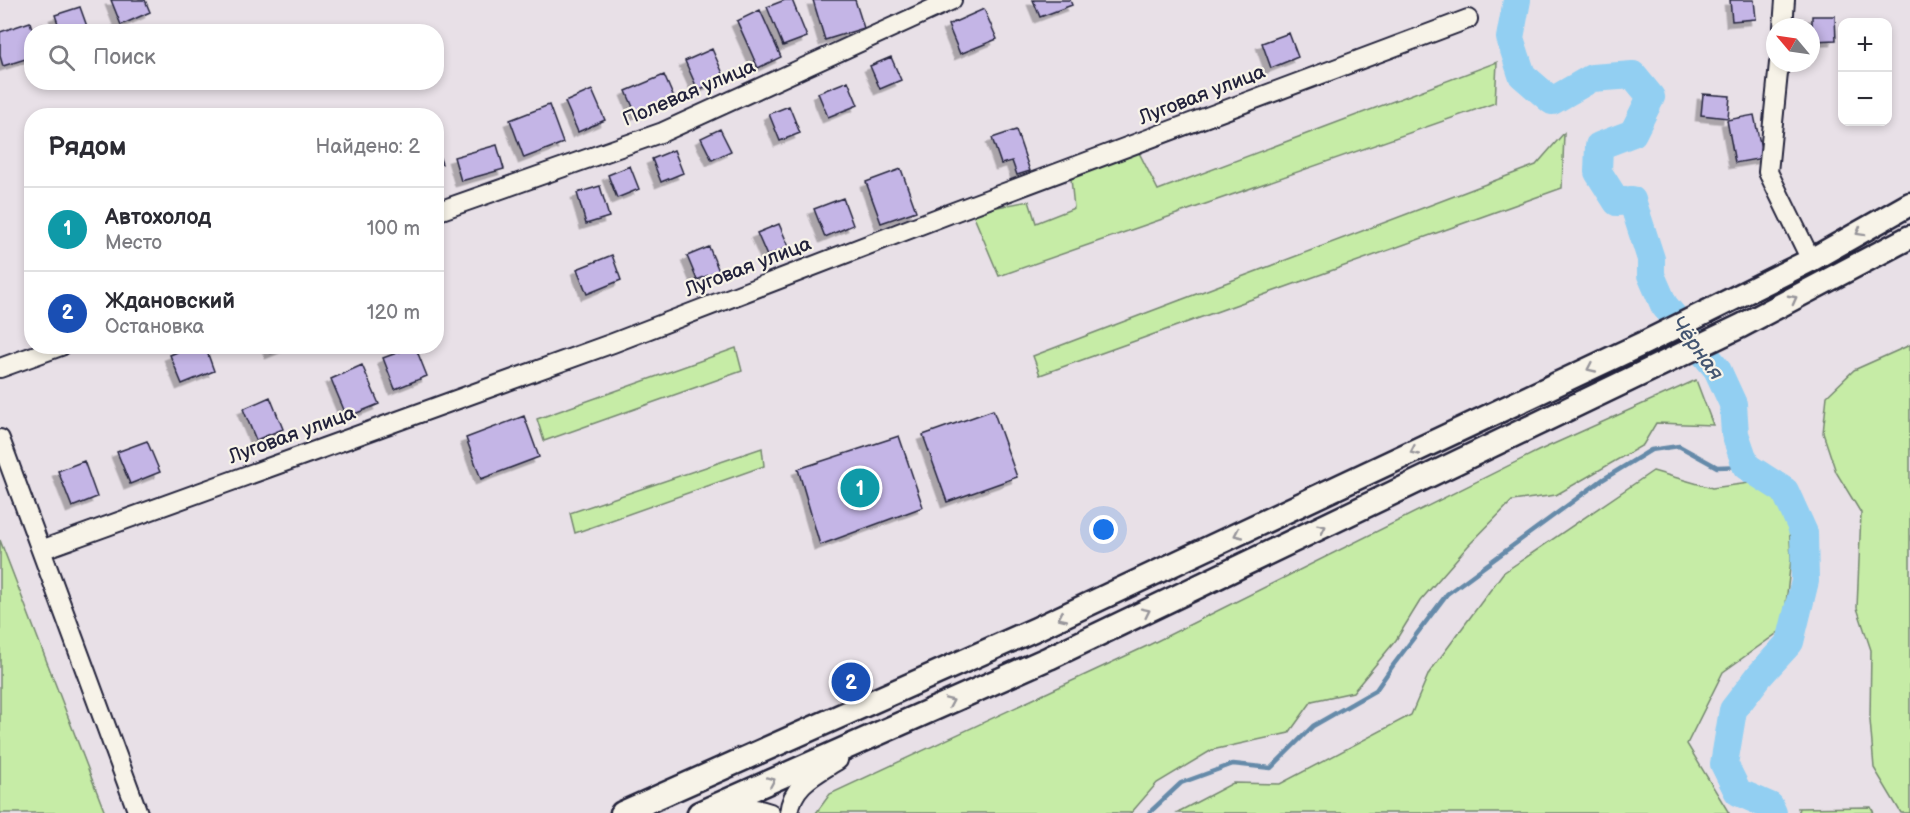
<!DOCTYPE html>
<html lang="ru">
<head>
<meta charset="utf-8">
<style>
	body { margin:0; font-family:"Balsamiq Sans",sans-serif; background:#f7f7f7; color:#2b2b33 }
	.controls { position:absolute; right:18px; top:18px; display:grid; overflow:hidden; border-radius:12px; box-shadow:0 3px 9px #0003 }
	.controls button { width:54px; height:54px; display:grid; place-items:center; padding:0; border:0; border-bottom:2px solid #e1e1e2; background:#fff; color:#2b2b33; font:30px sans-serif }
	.compass { position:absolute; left:1766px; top:18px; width:54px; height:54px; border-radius:50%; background:#fff; box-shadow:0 3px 9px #0003; rotate:299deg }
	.you { position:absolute; left:1104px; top:530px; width:21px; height:21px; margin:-15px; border:4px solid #fff; border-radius:50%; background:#1a73e8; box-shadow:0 0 0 9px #1a73e833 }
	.badge { display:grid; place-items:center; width:39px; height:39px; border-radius:50%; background:#d1495b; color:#fff; font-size:20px; font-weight:700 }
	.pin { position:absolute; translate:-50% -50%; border:3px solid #fff; box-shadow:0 2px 6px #0006 }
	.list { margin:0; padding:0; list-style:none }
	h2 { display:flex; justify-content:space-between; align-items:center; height:78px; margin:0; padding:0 24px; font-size:26px }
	h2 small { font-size:20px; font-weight:400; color:#7c7c81 }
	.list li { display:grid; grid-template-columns:39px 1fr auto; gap:18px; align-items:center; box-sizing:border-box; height:84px; padding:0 24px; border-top:2px solid #e1e1e2 }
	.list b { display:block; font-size:22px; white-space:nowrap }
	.list p { margin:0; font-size:20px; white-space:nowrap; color:#7c7c81 }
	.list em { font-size:20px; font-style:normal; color:#7c7c81 }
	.icon { flex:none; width:33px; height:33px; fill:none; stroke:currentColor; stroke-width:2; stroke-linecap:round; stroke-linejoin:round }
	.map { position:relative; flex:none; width:1910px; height:813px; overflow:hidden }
	.search { position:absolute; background:#fff; box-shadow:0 3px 9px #0003; left:24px; top:24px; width:420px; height:66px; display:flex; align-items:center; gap:15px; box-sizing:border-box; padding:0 21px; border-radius:24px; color:#7c7c81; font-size:22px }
	.panel { position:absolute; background:#fff; box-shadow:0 3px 9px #0003; left:24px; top:108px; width:420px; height:246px; border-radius:24px }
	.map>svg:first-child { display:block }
	.green { fill:#c6eca6; stroke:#748770; stroke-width:1.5 }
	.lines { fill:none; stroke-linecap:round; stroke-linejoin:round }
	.stream { stroke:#658aa9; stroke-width:4.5 }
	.river { stroke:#92cff2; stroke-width:28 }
	.building { fill:#c4b5e6; stroke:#22223b; stroke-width:1.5; filter:url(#shadow) }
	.minor-casing { stroke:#22223b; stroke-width:22 }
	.major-casing { stroke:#22223b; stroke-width:27 }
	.minor { stroke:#f7f3e8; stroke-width:18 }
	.major { stroke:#f7f3e8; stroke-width:22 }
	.oneway { stroke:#97959a }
	.labels { text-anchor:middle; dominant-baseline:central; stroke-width:4.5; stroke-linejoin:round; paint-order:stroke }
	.street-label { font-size:20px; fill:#22223b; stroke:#f7f3e8 }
	.water-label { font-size:21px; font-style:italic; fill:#445672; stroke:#f7f3e8 }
</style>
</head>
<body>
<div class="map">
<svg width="1910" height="813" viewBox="0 0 1910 813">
	<defs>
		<filter id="shadow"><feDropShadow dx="-5.5" dy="5.5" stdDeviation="0" flood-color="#0004"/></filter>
	</defs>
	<rect width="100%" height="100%" fill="#e8e0e7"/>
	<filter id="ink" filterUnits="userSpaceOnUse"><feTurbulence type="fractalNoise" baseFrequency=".0167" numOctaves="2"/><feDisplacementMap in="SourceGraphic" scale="12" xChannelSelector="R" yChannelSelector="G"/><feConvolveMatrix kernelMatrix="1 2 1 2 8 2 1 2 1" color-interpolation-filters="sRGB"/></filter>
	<g filter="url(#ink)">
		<path class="green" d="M 1497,62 L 1495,103 L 999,276 L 972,212 L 1029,201 L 1036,223 L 1074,208 L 1069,159 L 1131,137 L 1158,190 Z
			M 1564,133 L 1562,188 L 1040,375 L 1033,356 L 1536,165 Z
			M 1910,345 L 1910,813 L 1901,813 L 1874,768 L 1870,720 L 1871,650 L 1857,608 L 1861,513 L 1836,472 L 1823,433 L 1827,396 L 1854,370 Z
			M 736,348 L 742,371 L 544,441 L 537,419 Z
			M 1696,380 L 1713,425 L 1656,423 L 1643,445 L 1556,495 L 1512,501 L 1468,546 L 1420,601 L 1396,640 L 1353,692 L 1312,701 L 1289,733 L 1212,750 L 1157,783 L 1131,813 L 816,813 L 830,794 L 1147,646 L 1538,451 Z
			M 762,448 L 764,466 L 575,533 L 570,513 Z
			M 1653,471 L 1712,488 L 1757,482 L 1788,503 L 1791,559 L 1783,629 L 1723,672 L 1687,744 L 1729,813 L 1176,813 L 1233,783 L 1280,784 L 1411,715 L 1429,673 L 1503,573 Z
			M 0,540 L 105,813 L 0,813 Z
			M 1871,807 L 1874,813 L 1800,813 L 1798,808 Z"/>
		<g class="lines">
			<path class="stream" d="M 1149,813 L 1181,783 L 1233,764 L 1271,768 L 1313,726 L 1376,690 L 1394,664 L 1447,594 L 1602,480 L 1651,450 L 1679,446 L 1717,467 L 1746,466"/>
			<path class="river" d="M 1517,0 L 1510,38 L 1522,75 L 1552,101 L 1592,78 L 1633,75 L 1651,97 L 1633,133 L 1599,146 L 1598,172 L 1617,202 L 1632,200 L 1651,259 L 1651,275 L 1664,305 L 1717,369 L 1733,404 L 1735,434 L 1746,466 L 1785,491 L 1804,533 L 1805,581 L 1790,642 L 1760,675 L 1733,710 L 1724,764 L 1738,792 L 1770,806 L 1773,813"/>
		</g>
		<path class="building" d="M 111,0 L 145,0 L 150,12 L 121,25 Z
			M 785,0 L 792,0 L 807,37 L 783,46 L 767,7 Z
			M 813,0 L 855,0 L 864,28 L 825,40 Z
			M 1033,0 L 1070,0 L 1072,5 L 1040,17 Z
			M 1730,0 L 1754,0 L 1756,19 L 1732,21 Z
			M 80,7 L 89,32 L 61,32 L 55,15 Z
			M 984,9 L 997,39 L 960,54 L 948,25 Z
			M 760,10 L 781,57 L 758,68 L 737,21 Z
			M 1812,16 L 1835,16 L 1836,40 L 1812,41 Z
			M 30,22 L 33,32 L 32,32 L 32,57 L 3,66 L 0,56 L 0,32 Z
			M 1289,33 L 1298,57 L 1271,68 L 1262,43 Z
			M 712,49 L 725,78 L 698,90 L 685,61 Z
			M 891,57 L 901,80 L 880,89 L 870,66 Z
			M 664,75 L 674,98 L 636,114 L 626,91 Z
			M 848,81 L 858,105 L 828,117 L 818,93 Z
			M 592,90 L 605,120 L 578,132 L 565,102 Z
			M 1703,94 L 1730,96 L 1728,118 L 1701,115 Z
			M 549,105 L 563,143 L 524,158 L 510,120 Z
			M 789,106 L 800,133 L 780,141 L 769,114 Z
			M 1754,115 L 1763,158 L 1735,163 L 1727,120 Z
			M 720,129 L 731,151 L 712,160 L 701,138 Z
			M 1016,130 L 1030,171 L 1017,175 L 1012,161 L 1001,164 L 992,138 Z
			M 497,145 L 504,169 L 461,181 L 454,157 Z
			M 436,147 L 442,164 L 436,166 Z
			M 674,150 L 683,173 L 661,182 L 652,159 Z
			M 630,166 L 639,189 L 617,198 L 608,175 Z
			M 901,169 L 916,211 L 881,223 L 866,182 Z
			M 600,186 L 609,217 L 586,224 L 577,193 Z
			M 843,198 L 853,225 L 825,237 L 814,209 Z
			M 779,224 L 789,247 L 767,256 L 757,233 Z
			M 709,247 L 719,271 L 697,280 L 687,256 Z
			M 612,255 L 621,280 L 587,294 L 577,269 Z
			M 192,346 L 205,346 L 214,371 L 182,384 L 170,355 Z
			M 268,346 L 288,346 L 271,353 Z
			M 415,346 L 427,376 L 395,389 L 383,358 Z
			M 362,365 L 379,404 L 347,417 L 331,379 Z
			M 270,397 L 283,429 L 256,440 L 243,409 Z
			M 993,410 L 1017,477 L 947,502 L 923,435 Z
			M 524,416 L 539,457 L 481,479 L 466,438 Z
			M 899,436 L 923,507 L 820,545 L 798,469 Z
			M 147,441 L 160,472 L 130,484 L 117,452 Z
			M 84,461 L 97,497 L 72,507 L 58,471 Z"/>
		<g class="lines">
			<g class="minor-casing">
				<path id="minor" d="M 1783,27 L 1785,0
					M 1779,63 L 1768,172 L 1811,260
					M 436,212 L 663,132 L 952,0
					M 0,368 L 61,346
					M 0,439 L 138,813
					M 41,550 L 613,343 L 951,213 L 1468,19
					M 723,813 C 740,808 752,806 770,813
					M 789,813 C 792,784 816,774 838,760"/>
			</g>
			<g class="major-casing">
				<path id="major" d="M 622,813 L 1036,629 L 1644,343 L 1811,260 L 1910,204
					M 699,813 L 1049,658 L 1741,326 L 1910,237"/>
			</g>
			<use href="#minor" class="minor"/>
			<use href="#major" class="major"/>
		</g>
		<defs><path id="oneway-chevron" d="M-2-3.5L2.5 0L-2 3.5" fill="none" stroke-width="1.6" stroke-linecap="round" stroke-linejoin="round" transform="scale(1.5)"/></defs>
		<g class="oneway">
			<use href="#oneway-chevron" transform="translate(1860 232) rotate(151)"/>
			<use href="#oneway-chevron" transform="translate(1793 299) rotate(-28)"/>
			<use href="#oneway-chevron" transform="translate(1591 368) rotate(155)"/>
			<use href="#oneway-chevron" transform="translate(1414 451) rotate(155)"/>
			<use href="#oneway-chevron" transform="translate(1322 528) rotate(-26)"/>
			<use href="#oneway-chevron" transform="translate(1238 534) rotate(155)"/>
			<use href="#oneway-chevron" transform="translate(1146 612) rotate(-26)"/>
			<use href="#oneway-chevron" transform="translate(1062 617) rotate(155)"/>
			<use href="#oneway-chevron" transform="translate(950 702) rotate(-24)"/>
			<use href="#oneway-chevron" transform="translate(771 781) rotate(-24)"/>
		</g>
	</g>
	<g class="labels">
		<g class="street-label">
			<text transform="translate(689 93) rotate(-23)">Полевая улица</text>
			<text transform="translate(1202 95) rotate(-21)">Луговая улица</text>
			<text transform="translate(748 267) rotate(-21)">Луговая улица</text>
			<text transform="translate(292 435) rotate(-20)">Луговая улица</text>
		</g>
		<g class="water-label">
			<text transform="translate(1697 348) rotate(54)">Чёрная</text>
		</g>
	</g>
</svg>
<div class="controls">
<button>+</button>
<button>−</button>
</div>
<svg class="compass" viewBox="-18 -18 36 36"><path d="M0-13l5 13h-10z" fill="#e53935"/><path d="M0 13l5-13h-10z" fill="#7c7c81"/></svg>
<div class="you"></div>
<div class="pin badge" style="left:860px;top:488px;background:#0f9aa8">1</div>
<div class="pin badge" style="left:851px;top:682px;background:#1a4fb4">2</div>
<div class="search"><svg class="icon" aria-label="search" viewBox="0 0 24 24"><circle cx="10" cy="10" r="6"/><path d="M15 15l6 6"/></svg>Поиск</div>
<section class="panel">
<h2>Рядом<small>Найдено: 2</small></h2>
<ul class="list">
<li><span class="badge" style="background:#0f9aa8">1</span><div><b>Автохолод</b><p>Место</p></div><em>100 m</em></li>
<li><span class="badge" style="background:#1a4fb4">2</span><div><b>Ждановский</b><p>Остановка</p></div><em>120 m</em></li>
</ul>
</section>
</div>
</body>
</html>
